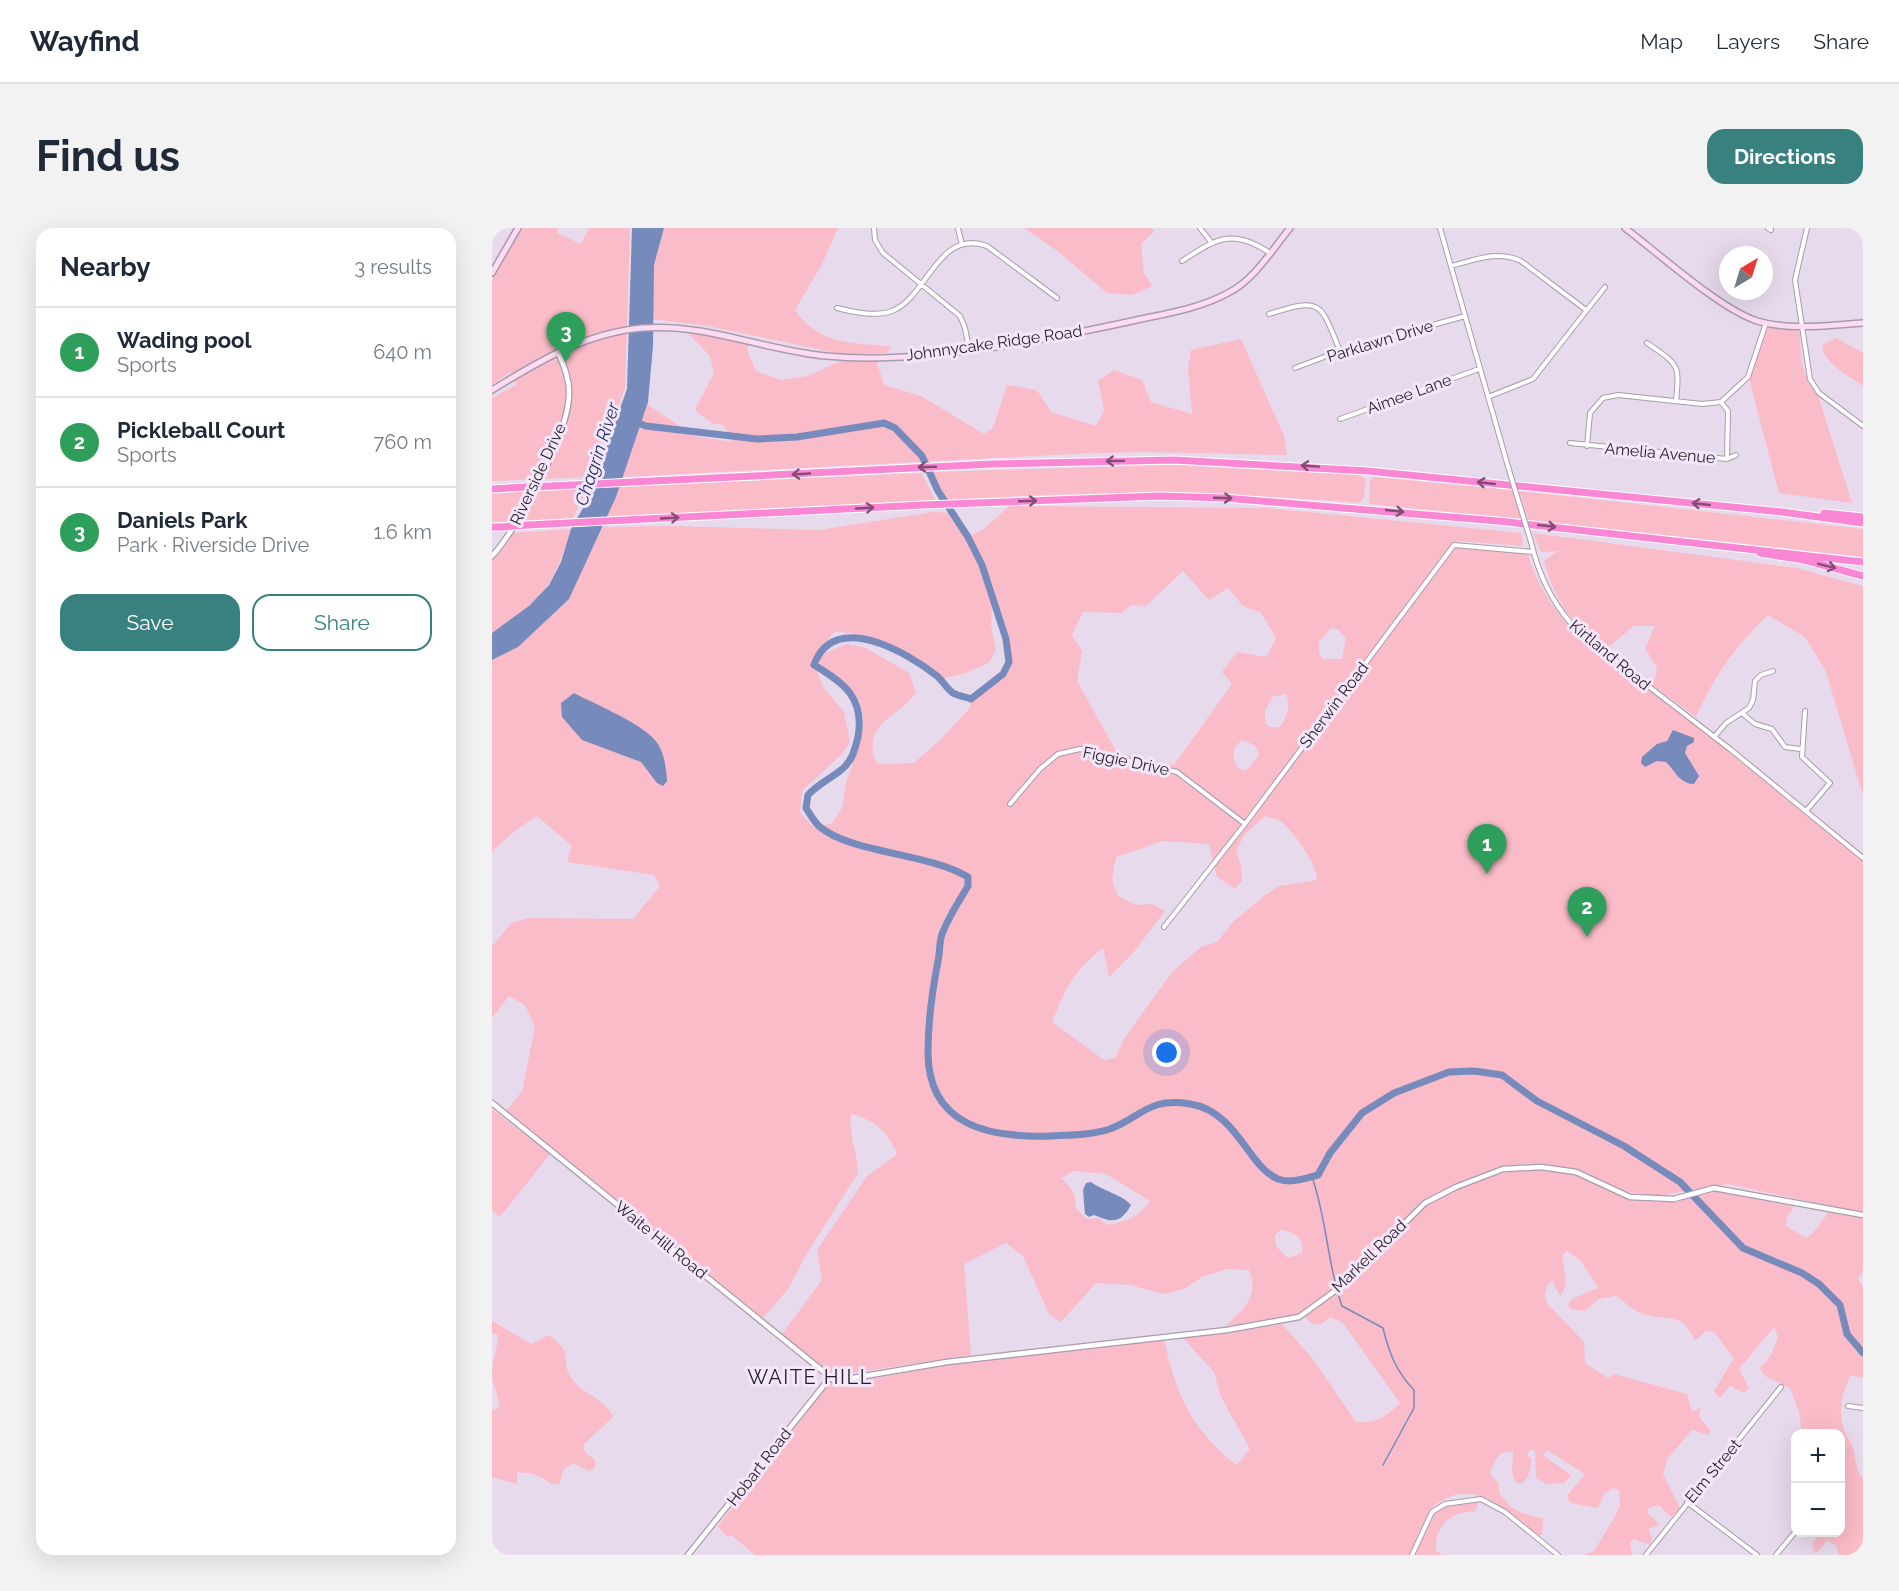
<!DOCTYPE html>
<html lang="en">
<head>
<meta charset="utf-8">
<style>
	body { margin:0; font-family:Raleway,sans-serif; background:#f2f2f3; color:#1f2937 }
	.controls { position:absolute; right:18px; bottom:18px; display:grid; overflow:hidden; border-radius:12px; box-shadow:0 6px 24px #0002 }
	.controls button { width:54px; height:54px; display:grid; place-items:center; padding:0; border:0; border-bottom:2px solid #e0e1e3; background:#fff; color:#1f2937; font:30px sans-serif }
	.compass { position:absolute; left:1227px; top:18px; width:54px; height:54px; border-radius:50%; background:#fff; box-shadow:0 6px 24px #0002; rotate:38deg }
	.you { position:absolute; left:675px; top:825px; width:21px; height:21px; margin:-15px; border:4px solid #fff; border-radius:50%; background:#1a73e8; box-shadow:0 0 0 9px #1a73e833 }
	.badge { display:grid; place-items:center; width:39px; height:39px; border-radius:50%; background:#38817f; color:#fff; font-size:20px; font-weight:700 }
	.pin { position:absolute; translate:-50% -50px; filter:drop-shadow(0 2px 3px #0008) }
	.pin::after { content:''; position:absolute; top:32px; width:21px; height:18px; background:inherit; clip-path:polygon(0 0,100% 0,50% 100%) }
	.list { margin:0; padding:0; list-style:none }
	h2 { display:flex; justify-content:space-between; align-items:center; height:78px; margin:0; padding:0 24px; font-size:26px }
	h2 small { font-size:20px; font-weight:400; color:#747a83 }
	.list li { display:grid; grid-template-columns:39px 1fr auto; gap:18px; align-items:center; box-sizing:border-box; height:90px; padding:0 24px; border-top:2px solid #e0e1e3 }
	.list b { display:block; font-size:22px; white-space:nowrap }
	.list p { margin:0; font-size:20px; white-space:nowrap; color:#747a83 }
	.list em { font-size:20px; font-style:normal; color:#747a83 }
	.actions { display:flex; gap:12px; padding:18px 24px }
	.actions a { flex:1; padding:14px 0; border:2px solid #38817f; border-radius:18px; text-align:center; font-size:21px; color:#38817f }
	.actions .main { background:#38817f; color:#fff }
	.map { position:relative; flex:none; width:1371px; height:1327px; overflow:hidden; border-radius:18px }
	header { display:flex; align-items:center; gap:36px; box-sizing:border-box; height:84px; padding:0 30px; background:#fff; border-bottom:2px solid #e0e1e3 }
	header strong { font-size:28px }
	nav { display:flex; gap:33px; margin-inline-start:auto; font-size:21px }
	.intro { display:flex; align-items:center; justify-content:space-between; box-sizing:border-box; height:144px; padding:0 36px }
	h1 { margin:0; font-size:42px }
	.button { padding:15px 27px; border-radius:18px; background:#38817f; color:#fff; font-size:21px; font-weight:700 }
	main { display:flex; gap:36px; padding:0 36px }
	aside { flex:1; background:#fff; border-radius:18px; box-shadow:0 6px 24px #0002 }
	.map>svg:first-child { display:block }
	.green { fill:#fabcc8; fill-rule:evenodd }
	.water { fill:#768abb }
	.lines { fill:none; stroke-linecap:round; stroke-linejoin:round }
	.stream { stroke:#768abb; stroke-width:1.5 }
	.river { stroke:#768abb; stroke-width:7 }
	.minor-casing { stroke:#a89bad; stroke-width:6 }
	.tertiary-casing { stroke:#a89bad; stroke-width:7 }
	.secondary-casing { stroke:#a89bad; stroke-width:8 }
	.motorway-casing { stroke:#fff; stroke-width:9 }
	.minor { stroke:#fff; stroke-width:4 }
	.tertiary { stroke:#fff; stroke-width:4.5 }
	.secondary { stroke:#fddbf2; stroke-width:5 }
	.motorway { stroke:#f987d4; stroke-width:7 }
	.minor-bridge-casing { stroke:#a89bad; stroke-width:6; stroke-linecap:butt }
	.motorway-bridge-casing { stroke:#fff; stroke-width:9; stroke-linecap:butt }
	.minor-bridge { stroke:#fff; stroke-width:4 }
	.motorway-bridge { stroke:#f987d4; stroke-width:7 }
	.oneway { stroke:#834d74 }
	.labels { text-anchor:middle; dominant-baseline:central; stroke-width:6; stroke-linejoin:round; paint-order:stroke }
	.street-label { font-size:16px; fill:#231e25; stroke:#f5e7fb }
	.water-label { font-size:18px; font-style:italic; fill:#1d2f6b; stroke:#f5e7fb }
	.quarter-label { font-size:20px; letter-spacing:1.5px; fill:#231e25; stroke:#f5e7fb }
</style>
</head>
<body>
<header>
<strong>Wayfind</strong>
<nav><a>Map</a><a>Layers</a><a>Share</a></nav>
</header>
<div class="intro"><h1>Find us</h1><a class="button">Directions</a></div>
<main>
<aside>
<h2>Nearby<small>3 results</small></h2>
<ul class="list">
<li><span class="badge" style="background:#2e9e5b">1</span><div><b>Wading pool</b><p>Sports</p></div><em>640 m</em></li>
<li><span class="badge" style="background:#2e9e5b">2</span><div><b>Pickleball Court</b><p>Sports</p></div><em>760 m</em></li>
<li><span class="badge" style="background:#2e9e5b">3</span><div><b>Daniels Park</b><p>Park · Riverside Drive</p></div><em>1.6 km</em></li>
</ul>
<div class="actions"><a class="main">Save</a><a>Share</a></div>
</aside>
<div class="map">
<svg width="1371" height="1327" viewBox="0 0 1371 1327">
	<rect width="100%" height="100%" fill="#e8daed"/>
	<path class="green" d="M 30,0 L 66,0 L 65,5 L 89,16 L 97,0 L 138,0 L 133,160 L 100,249 L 0,253 L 0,170 L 24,157 L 19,144 L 0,156 L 0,52 Z
		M 172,0 L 346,0 L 329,38 L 303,82 C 328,118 361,114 400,119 L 394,125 L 349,126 L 216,98 L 160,91 L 162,37 Z
		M 532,0 L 659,0 L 663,3 L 649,16 L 652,45 L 660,58 L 640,67 L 615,65 L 568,25 Z
		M 1280,98 L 1303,101 L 1308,105 C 1308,126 1310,151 1326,167 L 1360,275 L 1287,265 L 1257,151 L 1275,102 Z
		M 195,104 L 257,115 L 255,122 L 264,143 L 289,152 L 316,148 L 346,134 L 384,131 L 392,157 L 429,168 L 492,206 L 501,200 L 515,157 L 545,162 L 559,184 L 604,198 L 612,182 L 606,153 L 622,142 L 650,152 L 659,174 L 700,186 L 696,140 L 699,122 L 749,111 L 792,208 L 795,227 L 652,224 L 582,226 L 130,249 L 155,176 L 202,208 L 240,214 L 232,197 L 219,195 L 203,182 L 222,145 L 218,128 Z
		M 1344,110 L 1371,125 L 1371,158 C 1357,147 1332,137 1330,117 Z
		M 678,237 L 868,247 L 874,251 L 872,269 L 868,275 C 730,263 593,263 454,272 L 440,244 Z
		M 430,245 L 443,272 L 106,289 L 120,259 Z
		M 881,249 L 1020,262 L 1029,291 L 877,276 L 878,253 Z
		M 95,261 L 81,290 L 28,293 L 43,263 Z
		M 40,263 L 24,293 L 0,294 L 0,266 Z
		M 1027,263 L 1371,301 L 1371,329 L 1036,292 Z
		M 517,278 L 776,280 L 1029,305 L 1031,318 L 966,313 L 954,325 L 793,545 L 963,319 L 1036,326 C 1044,356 1064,386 1087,408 L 1209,501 L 1371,633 L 1371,985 L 1236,956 L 1166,968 L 1137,964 L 1093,945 L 1065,938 L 1030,936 L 987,946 L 948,963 L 933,972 L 846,1058 L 805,1087 L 777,1094 L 734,1098 C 751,1082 768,1068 757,1042 L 736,1041 L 710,1049 L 692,1061 L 671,1066 L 638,1057 L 604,1055 L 569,1094 L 557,1086 L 531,1028 L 514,1015 L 472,1036 L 479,1127 L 340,1148 L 290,1106 L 330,1052 L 325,1022 L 375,948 L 405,926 C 396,904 382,891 359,886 C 356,907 366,924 366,945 L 314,1027 L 297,1060 L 271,1090 L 14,883 L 30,863 L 43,799 L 33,777 L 17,768 L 0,790 L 0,718 L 20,695 L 36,690 L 141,691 L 168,658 L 162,647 L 75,634 L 80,618 L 45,588 L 28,599 L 0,623 L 0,432 L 26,419 L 87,345 L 111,299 L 180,298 L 327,302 L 440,284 L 459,285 L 476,309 L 492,301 ZM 691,343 L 717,372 L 736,360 L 751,378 L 769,385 L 784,410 L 774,429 L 745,424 L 730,444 L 740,456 L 682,537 L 625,525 L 585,453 L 590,423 L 580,407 L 591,384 L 629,385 L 640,377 L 654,378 ZM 500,374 C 507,393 527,429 509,447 C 500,456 489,462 479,471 L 478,480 L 447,513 L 422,535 L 385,536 C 367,495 407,491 424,464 L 417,445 L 374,420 L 355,416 L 328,427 L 328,438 C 385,471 376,495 356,549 C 352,558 353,566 351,576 C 350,582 343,590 340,596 L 320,598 L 308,584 L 310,563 L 351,525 L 358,514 L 352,484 L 332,460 L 322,437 L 326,425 L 342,404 C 381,403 418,428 448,451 L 471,446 L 497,435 L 504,421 L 499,397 ZM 839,400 L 845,401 L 854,410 L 850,431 L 831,431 L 827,424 L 827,414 ZM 794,466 C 799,478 795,488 788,499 L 777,499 L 773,495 L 773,483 L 780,469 ZM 749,513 C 759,515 765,516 767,527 L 754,543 L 746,540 C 740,529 739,522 749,513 ZM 773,588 C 779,590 787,591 791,595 C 803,606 825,636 825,652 L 787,658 L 772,668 L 741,694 L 725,714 L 709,719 L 681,743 L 633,809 L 623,830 L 612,832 L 560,794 C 576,757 579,746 611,720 L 617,749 L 641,725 L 673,683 L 660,676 L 643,677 L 626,668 L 620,652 L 624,629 L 671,613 L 717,616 L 725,649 L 743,661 L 750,653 L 749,637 L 744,623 L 752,607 ZM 582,943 L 614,946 L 658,973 C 646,990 635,993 615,997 L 607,990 L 595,991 L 583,979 C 585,965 578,959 569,950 ZM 788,1002 C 802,1004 813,1009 810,1025 L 796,1030 L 784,1018 L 783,1007 Z
		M 79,301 C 64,353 48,378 0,405 L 0,329 L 21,305 Z
		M 1041,305 L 1304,340 L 1371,358 L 1371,568 L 1334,444 L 1313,409 L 1276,387 C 1240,422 1225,444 1204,489 L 1148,448 L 1163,451 L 1165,440 L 1153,420 L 1163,398 L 1142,398 L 1114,421 C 1080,398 1063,373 1052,333 L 1066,323 L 1049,324 Z
		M 0,881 L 58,926 L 8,989 L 0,983 Z
		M 1047,941 L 1076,945 L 1104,954 L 1140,973 L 1184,974 L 1221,963 L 1302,978 L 1295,990 L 1294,998 L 1314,1010 L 1321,1005 L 1337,984 L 1371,990 L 1371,1042 L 1366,1051 L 1371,1058 L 1371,1150 L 1359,1147 C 1350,1164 1346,1183 1352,1202 C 1355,1210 1360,1216 1362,1224 C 1364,1232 1364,1244 1371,1250 L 1371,1327 L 1347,1327 L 1344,1318 L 1335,1312 L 1326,1324 L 1322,1325 L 1320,1317 L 1327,1305 L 1348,1304 L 1348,1206 L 1310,1205 L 1307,1184 L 1298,1160 L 1273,1148 L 1268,1140 L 1278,1129 L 1286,1109 L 1282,1099 L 1247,1141 L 1257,1160 L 1252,1165 L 1238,1158 L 1229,1169 L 1225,1168 L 1222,1163 L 1242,1130 L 1222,1104 L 1214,1103 L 1203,1113 C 1189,1080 1174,1095 1148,1085 C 1139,1081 1132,1073 1124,1068 L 1107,1071 L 1092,1083 L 1078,1081 L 1076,1076 L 1080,1071 L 1106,1060 L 1089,1033 L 1075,1023 L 1071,1026 C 1069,1042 1080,1054 1068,1068 L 1060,1053 L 1056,1056 L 1053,1067 L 1055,1075 L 1092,1114 L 1093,1135 L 1116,1150 L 1122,1146 L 1195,1166 L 1200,1184 L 1208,1180 L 1207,1189 L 1219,1203 L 1216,1207 L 1200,1202 L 1176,1230 L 1171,1246 L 1188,1280 L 1179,1289 L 1167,1277 L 1156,1280 L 1156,1286 L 1168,1296 L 1157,1301 L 1160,1311 L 1158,1317 L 1142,1311 L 1138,1315 L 1140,1327 L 1092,1327 L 1102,1323 L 1122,1290 L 1128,1278 L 1127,1262 L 1121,1260 L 1112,1266 L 1106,1280 L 1078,1275 L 1075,1268 L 1093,1246 L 1055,1222 L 1051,1227 L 1079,1247 L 1072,1255 L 1054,1256 L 1044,1250 L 1043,1222 L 1038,1222 L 1035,1226 L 1040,1232 L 1036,1249 L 1029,1256 L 1023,1254 L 1020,1244 L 1021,1224 C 1007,1221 1002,1234 998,1245 L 1007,1256 L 1007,1265 L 1019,1279 L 1030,1285 L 1051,1291 L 1050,1307 L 1045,1307 C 1025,1291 998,1262 968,1266 C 960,1267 950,1273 942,1277 L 918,1327 L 263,1327 L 239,1307 L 235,1309 L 226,1298 L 337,1155 L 346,1157 L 472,1134 L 672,1112 C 685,1168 698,1199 744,1237 L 758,1221 L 729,1169 L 722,1144 L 691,1110 L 790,1096 L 821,1131 L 864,1194 C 884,1196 894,1189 908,1175 L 851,1095 L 838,1089 C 830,1096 828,1098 818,1095 L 813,1088 C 825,1079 838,1071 850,1061 C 875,1040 897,1012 921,989 C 953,958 1003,943 1047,941 Z
		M 0,1093 L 39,1116 L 57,1107 C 85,1127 66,1131 80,1151 C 90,1166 116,1172 121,1189 L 91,1217 L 93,1224 L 103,1232 L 103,1240 L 97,1243 L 81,1235 L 72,1241 L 67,1256 L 59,1256 C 50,1247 38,1245 25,1244 L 25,1256 L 0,1249 L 0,1182 L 7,1180 C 7,1168 1,1158 0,1147 C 0,1132 6,1121 6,1107 L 0,1105 Z
		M 969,1274 L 987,1274 L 983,1284 C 959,1282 942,1299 944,1322 L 950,1327 L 922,1327 L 945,1281 Z"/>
	<path class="water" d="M 140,0 L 172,0 L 162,37 L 161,118 L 156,174 L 124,269 L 77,371 L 26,419 L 0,432 L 0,405 L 37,378 L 57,357 L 69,334 L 79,301 L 95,273 L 135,161 Z
		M 82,465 C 103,476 144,493 160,509 C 172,520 174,538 175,553 L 171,558 L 165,555 L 149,534 L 90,512 L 70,489 L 69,475 Z
		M 1181,502 L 1202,510 L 1202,514 L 1195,518 L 1193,525 L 1207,548 L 1202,556 C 1188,556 1183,543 1174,534 L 1165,533 L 1153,539 L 1149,535 L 1150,529 L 1165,516 L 1175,513 Z
		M 599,954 C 611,963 631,967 639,977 C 628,997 619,994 602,987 L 597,989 L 593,986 L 591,962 L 594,955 Z"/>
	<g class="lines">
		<path class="stream" d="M 820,949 C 835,991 835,1036 850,1078 L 891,1100 C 897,1125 904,1143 922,1162 L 922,1180 L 891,1237"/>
		<path class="river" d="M 141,193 L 154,198 L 265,211 L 305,209 L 392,195 L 403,200 L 430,228 L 446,263 L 476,309 L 490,337 L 514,411 L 517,434 L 511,446 L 479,471 C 474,469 466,468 461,465 C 455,461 451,453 445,448 C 416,425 342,381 322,437 C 352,455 373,470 366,509 C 363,521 360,534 349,542 C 338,551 326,556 316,567 L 314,580 C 318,586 322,594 328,599 C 359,625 436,625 476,649 L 476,658 C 467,673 456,690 450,706 C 447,715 448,725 446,733 C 440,764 436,792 436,824 C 436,898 497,910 559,908 C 579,907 599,907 618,901 C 650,889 656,869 698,876 C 745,883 756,939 786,951 C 798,956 815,950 826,947 L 838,925 L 870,885 L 902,865 L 957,844 L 982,843 L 1010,847 L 1045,873 L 1132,918 L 1188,954 L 1251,1020 L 1310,1045 L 1327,1056 L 1348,1077 L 1355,1106 L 1371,1125"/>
		<g class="minor-casing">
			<path id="minor" d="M 382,0 L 383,12 L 391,25 L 468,88 L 473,100 L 477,121
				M 466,0 L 469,13
				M 708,0 L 719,14
				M 948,0 L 1017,242
				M 1276,0 L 1279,2
				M 1315,0 L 1303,52 L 1318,151 L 1327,165 L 1371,198
				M 690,33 C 725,10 741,0 778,25
				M 959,38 C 983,32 1005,22 1029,33 L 1094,82
				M 345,80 C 361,84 383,89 400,83 C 435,70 446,0 495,18 L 565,70
				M 777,86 C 830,69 828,74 848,123
				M 1155,115 C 1186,137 1188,134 1184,173
				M 803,140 L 848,123 L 973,88
				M 996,169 L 1041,151 L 1113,59
				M 848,191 L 987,141
				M 1078,215 L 1235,231 L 1236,183 L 1229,174
				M 1095,218 L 1098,185 L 1111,170 L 1126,167 L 1210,176 L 1229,174 L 1256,149 L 1274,95
				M 1235,231 L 1244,227
				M 1039,314 C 1047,349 1064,382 1090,407 L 1238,521 L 1371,630
				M 1313,483 L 1310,529 L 1338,555 L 1314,583
				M 1251,486 L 1263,496 L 1280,501 L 1293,519 L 1308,521
				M 1222,509 L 1234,495 L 1257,480 L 1261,472 L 1263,453 L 1269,447 L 1281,443
				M 518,576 L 548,541 L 566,526 L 588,521 L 685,544 L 753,596
				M 672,699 L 753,596 L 962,317 L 1041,324
				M 1356,1178 L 1371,1180
				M 1195,1274 L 1265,1327
				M 920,1327 L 940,1284 L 953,1276 L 989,1271 L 1013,1284 L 1066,1327
				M 1154,1327 L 1289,1159
				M 1284,1327 L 1304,1303"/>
		</g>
		<g class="tertiary-casing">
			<path id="tertiary" d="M 0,328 C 27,299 75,208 77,168 C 78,152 72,138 66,124
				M 0,875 L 343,1153 L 455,1134 L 735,1102 L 807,1089 L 847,1060 L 933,975 L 964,959 L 1011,941 L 1049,939 L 1084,944 L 1138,969 L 1182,971 L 1222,960 L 1371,987
				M 196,1327 L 337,1151"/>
		</g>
		<g class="secondary-casing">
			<path id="secondary" d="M 1133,0 C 1166,25 1228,81 1265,93 C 1298,103 1337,97 1371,95
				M 0,45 L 26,0
				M 0,162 C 47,133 94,105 150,100 C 214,95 271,122 334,128 C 427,137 548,113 640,93 C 671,86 707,81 736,65 C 762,52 780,22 798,0"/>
		</g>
		<g class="motorway-casing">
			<path id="motorway" d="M 60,258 L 500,236 L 682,232 L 876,243 L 1290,284 L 1371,295
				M 0,261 L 35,259
				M 1332,285 L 1371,289
				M 36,297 L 431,277 L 668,268 L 732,270 L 1006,293 L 1371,334
				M 0,299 L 10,299
				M 1268,325 L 1312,332 L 1371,348"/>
		</g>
		<use href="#minor" class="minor"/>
		<use href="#tertiary" class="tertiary"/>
		<use href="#secondary" class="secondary"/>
		<use href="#motorway" class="motorway"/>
		<g class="minor-bridge-casing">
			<path id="minor-bridge" d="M 1017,242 L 1039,314"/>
		</g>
		<g class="motorway-bridge-casing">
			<path id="motorway-bridge" d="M 35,259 L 60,258
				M 10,299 L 36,297"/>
		</g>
		<use href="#minor-bridge" class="minor-bridge"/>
		<use href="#motorway-bridge" class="motorway-bridge"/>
	</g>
	<defs><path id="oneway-shaft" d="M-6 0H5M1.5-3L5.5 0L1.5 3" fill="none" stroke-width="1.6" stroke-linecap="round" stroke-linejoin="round" transform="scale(1.5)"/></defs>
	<g class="oneway">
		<use href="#oneway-shaft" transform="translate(623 233) rotate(179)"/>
		<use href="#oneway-shaft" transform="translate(818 238) rotate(-176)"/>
		<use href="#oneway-shaft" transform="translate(435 239) rotate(178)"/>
		<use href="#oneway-shaft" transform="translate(309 246) rotate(177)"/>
		<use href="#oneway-shaft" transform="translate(994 255) rotate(-174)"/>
		<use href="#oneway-shaft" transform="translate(731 270) rotate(2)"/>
		<use href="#oneway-shaft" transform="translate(536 273) rotate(-2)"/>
		<use href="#oneway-shaft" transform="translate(1209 276) rotate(-174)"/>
		<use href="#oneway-shaft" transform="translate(373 280) rotate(-3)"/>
		<use href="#oneway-shaft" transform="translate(903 283) rotate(6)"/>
		<use href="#oneway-shaft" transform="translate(178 290) rotate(-3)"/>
		<use href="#oneway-shaft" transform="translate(1055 298) rotate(6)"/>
		<use href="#oneway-shaft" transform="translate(1335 338) rotate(14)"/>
	</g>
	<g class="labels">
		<g class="street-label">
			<text transform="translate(888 113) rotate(-17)">Parklawn Drive</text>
			<text transform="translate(502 115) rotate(-8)">Johnnycake Ridge Road</text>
			<text transform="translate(917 166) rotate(-20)">Aimee Lane</text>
			<text transform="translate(1168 225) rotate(5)">Amelia Avenue</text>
			<text transform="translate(46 246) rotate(-65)">Riverside Drive</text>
			<text transform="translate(1118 427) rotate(40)">Kirtland Road</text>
			<text transform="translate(842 477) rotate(-53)">Sherwin Road</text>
			<text transform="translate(634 533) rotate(12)">Figgie Drive</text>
			<text transform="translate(169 1012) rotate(39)">Waite Hill Road</text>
			<text transform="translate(877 1028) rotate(-44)">Markell Road</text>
			<text transform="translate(267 1239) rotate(-52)">Hobart Road</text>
			<text transform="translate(1221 1243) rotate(-50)">Elm Street</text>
		</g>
		<g class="water-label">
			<text transform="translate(105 226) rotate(-72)">Chagrin River</text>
		</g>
		<g class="quarter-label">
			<text x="318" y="1149">WAITE HILL</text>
		</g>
	</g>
</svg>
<div class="controls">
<button>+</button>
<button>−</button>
</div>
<svg class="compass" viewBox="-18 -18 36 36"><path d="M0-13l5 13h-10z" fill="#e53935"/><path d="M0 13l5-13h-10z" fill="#747a83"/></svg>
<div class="you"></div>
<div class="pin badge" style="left:995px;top:646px;background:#2e9e5b">1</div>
<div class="pin badge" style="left:1095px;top:709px;background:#2e9e5b">2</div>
<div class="pin badge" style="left:74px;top:134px;background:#2e9e5b">3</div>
</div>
</main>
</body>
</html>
